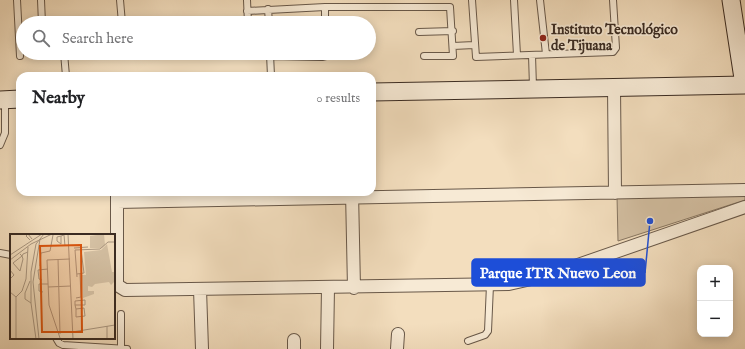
<!DOCTYPE html>
<html lang="en">
<head>
<meta charset="utf-8">
<style>
	body { margin:0; font-family:"IM FELL English",serif; background:#f2f2f2; color:#202124 }
	.controls { position:absolute; right:12px; bottom:12px; display:grid; overflow:hidden; border-radius:8px; box-shadow:0 2px 10px #0003 }
	.controls button { width:36px; height:36px; display:grid; place-items:center; padding:0; border:0; border-bottom:1px solid #e0e0e0; background:#fff; color:#202124; font:20px sans-serif }
	.list { margin:0; padding:0; list-style:none }
	h2 { display:flex; justify-content:space-between; align-items:center; height:52px; margin:0; padding:0 16px; font-size:17px }
	h2 small { font-size:13px; font-weight:400; color:#757577 }
	.icon { flex:none; width:22px; height:22px; fill:none; stroke:currentColor; stroke-width:2; stroke-linecap:round; stroke-linejoin:round }
	.map { position:relative; flex:none; width:745px; height:349px; overflow:hidden }
	.search { position:absolute; background:#fff; box-shadow:0 2px 10px #0003; left:16px; top:16px; width:360px; height:44px; display:flex; align-items:center; gap:10px; box-sizing:border-box; padding:0 14px; border-radius:22px; color:#757577; font-size:15px }
	.panel { position:absolute; background:#fff; box-shadow:0 2px 10px #0003; left:16px; top:72px; width:360px; height:124px; border-radius:12px }
	.map>svg:first-child { display:block }
	.green { fill:#d4c0a3; stroke:#877662 }
	.lines { fill:none; stroke-linecap:round; stroke-linejoin:round }
	.lane-casing { stroke:#685849; stroke-width:8 }
	.street-casing { stroke:#685849; stroke-width:14 }
	.secondary-casing { stroke:#3a2b22; stroke-width:19 }
	.lane { stroke:#f7ead5; stroke-width:6 }
	.street { stroke:#f7ead5; stroke-width:12 }
	.secondary { stroke:#f7ead5; stroke-width:17 }
	.poi-dot { fill:#8f2418; stroke:#f7ead5; stroke-width:1.5 }
	.labels { text-anchor:middle; dominant-baseline:central; stroke-width:3.5; stroke-linejoin:round; paint-order:stroke }
	.poi-label { font-size:14px; font-weight:bold; fill:#3a2b22; stroke:#f7ead5; text-anchor:start }
	.inset-road { fill:none; stroke:#a99680; stroke-width:1 }
	.view { fill:#d7540e; fill-opacity:0.15; stroke:#d7540e; stroke-width:2 }
	.inset-edge { fill:none; stroke:#3a2b22; stroke-width:2 }
	.leader { fill:none; stroke:#1d4ed8; stroke-width:1.5 }
	.callout-dot { fill:#1d4ed8; stroke:#f7ead5; stroke-width:1.5 }
	.callout { fill:#1d4ed8; stroke:#1d4ed8; stroke-width:1.5 }
	.callout-label { font-size:15px; text-anchor:middle; font-weight:bold; fill:#fff }
</style>
</head>
<body>
<div class="map">
<svg width="745" height="349" viewBox="0 0 745 349">
	<rect width="100%" height="100%" fill="#f3debe"/>
	<filter id="stains"><feTurbulence type="fractalNoise" baseFrequency=".005" numOctaves="4"/><feColorMatrix values="0 0 0 0 .2 0 0 0 0 .09 0 0 0 0 .02 0 0 0 .5 -.17"/></filter>
	<radialGradient id="worn" r=".72"><stop offset=".6" stop-color="#630" stop-opacity="0"/><stop offset="1" stop-color="#630" stop-opacity=".3"/></radialGradient>
	<path class="green" d="M 745,193 L 745,200 L 618,241 L 617,196 Z"/>
	<g class="lines">
		<g class="lane-casing">
			<path id="lane" d="M 17,0 L 20,56
				M 41,0 L 42,23
				M 120,0 L 122,23
				M 247,0 L 248,23
				M 472,0 L 476,57 L 613,52 L 616,48 L 613,0
				M 514,0 L 517,55
				M 540,0 L 546,54
				M 325,7 L 325,23
				M 268,9 L 269,23
				M 247,11 L 325,7 L 450,7 L 453,56 L 424,56
				M 419,32 L 453,31
				M 453,46 L 474,45
				M 45,53 L 53,53
				M 64,53 L 66,76
				M 270,54 L 271,76
				M 532,55 L 533,87
				M 270,56 L 322,57 L 326,56 L 326,53
				M 0,145 L 5,133 L 5,101
				M 0,253 L 11,255
				M 56,338 L 59,343 L 63,345 L 127,349
				M 468,341 L 485,335 L 488,331 L 490,285
				M 121,349 L 121,314"/>
		</g>
		<g class="street-casing">
			<path id="street" d="M 614,87 L 615,193
				M 117,192 L 117,285 L 125,290 L 509,284 L 549,275 L 745,207
				M 352,192 L 354,288
				M 117,202 L 745,190
				M 200,289 L 202,349
				M 294,340 L 294,349
				M 327,349 L 328,288
				M 397,349 L 398,334"/>
		</g>
		<g class="secondary-casing">
			<path id="secondary" d="M 731,0 L 744,85
				M 372,92 L 745,85
				M 0,100 L 20,99"/>
		</g>
		<use href="#lane" class="lane"/>
		<use href="#street" class="street"/>
		<use href="#secondary" class="secondary"/>
	</g>
	<circle class="poi-dot" cx="543" cy="38" r="4"/>
	<g class="labels">
		<g class="poi-label">
			<text x="551" y="30">Instituto Tecnológico<tspan x="551" dy="16">de Tijuana</tspan></text>
		</g>
	</g>
	<g transform="translate(10 234)">
		<rect width="105" height="105" fill="#f3debe"/>
		<path d="M 94,0 L 95,11 L 92,14 L 80,14 L 80,2 ZM 97,10 L 102,38 L 105,38 L 104,48 L 101,51 L 99,48 L 85,50 L 82,53 L 78,52 L 78,57 L 84,57 L 84,60 L 73,64 L 72,41 L 76,41 L 74,18 L 91,16 Z" fill="#d4c0a3"/>
		<path class="inset-road" d="M 58,0 L 63,105M 51,2 L 47,3 L 47,7 L 51,10M 20,6 L 16,2 L 18,0 L 22,5M 51,10 L 51,2 L 54,1 L 55,12M 64,14 L 78,13M 10,20 L 12,22 L 13,25 L 10,37 L 3,29 L 12,22 L 13,20 L 18,18M 0,21 L 32,0M 48,25 L 50,100M 0,26 L 21,10 L 42,0M 30,32 L 31,19 L 40,17 L 43,1M 0,36 L 4,41 L 0,45M 67,40 L 74,39 L 71,16M 67,43 L 65,16 L 90,15 L 98,8 L 105,8M 32,46 L 29,45 L 28,36 L 38,35M 20,47 L 15,59 L 15,65 L 21,69M 38,53 L 61,52M 0,58 L 6,63 L 6,105M 33,58 L 29,57 L 29,50 L 38,50M 6,63 L 12,57 L 16,45 L 18,13M 66,64 L 71,63 L 70,40M 65,71 L 75,71 L 75,66 L 65,67 L 65,71 L 66,75 L 66,83 L 75,82 L 74,74 L 66,75M 97,92 L 97,105M 62,98 L 105,91M 50,104 L 39,71 L 37,26 L 60,25M 26,105 L 21,69 L 21,38 L 26,10 L 34,0M 29,105 L 23,48 L 30,5"/>
		<path class="view" d="M 71,11 L 72,98 L 32,98 L 30,12 Z"/>
		<rect width="105" height="105" class="inset-edge"/>
	</g>
	<path class="leader" d="M650 221L645 273"/>
	<circle class="callout-dot" cx="650" cy="221" r="4"/>
	<rect class="callout" x="472" y="259" width="173" height="27" rx="4"/>
	<g class="callout-label">
		<text x="558" y="278">Parque ITR Nuevo Leon</text>
	</g>
	<rect width="100%" height="100%" filter="url(#stains)"/>
	<rect width="100%" height="100%" fill="url(#worn)"/>
</svg>
<div class="controls">
<button>+</button>
<button>−</button>
</div>
<div class="search"><svg class="icon" aria-label="search" viewBox="0 0 24 24"><circle cx="10" cy="10" r="6"/><path d="M15 15l6 6"/></svg>Search here</div>
<section class="panel">
<h2>Nearby<small>0 results</small></h2>
<ul class="list">
</ul>
</section>
</div>
</body>
</html>
